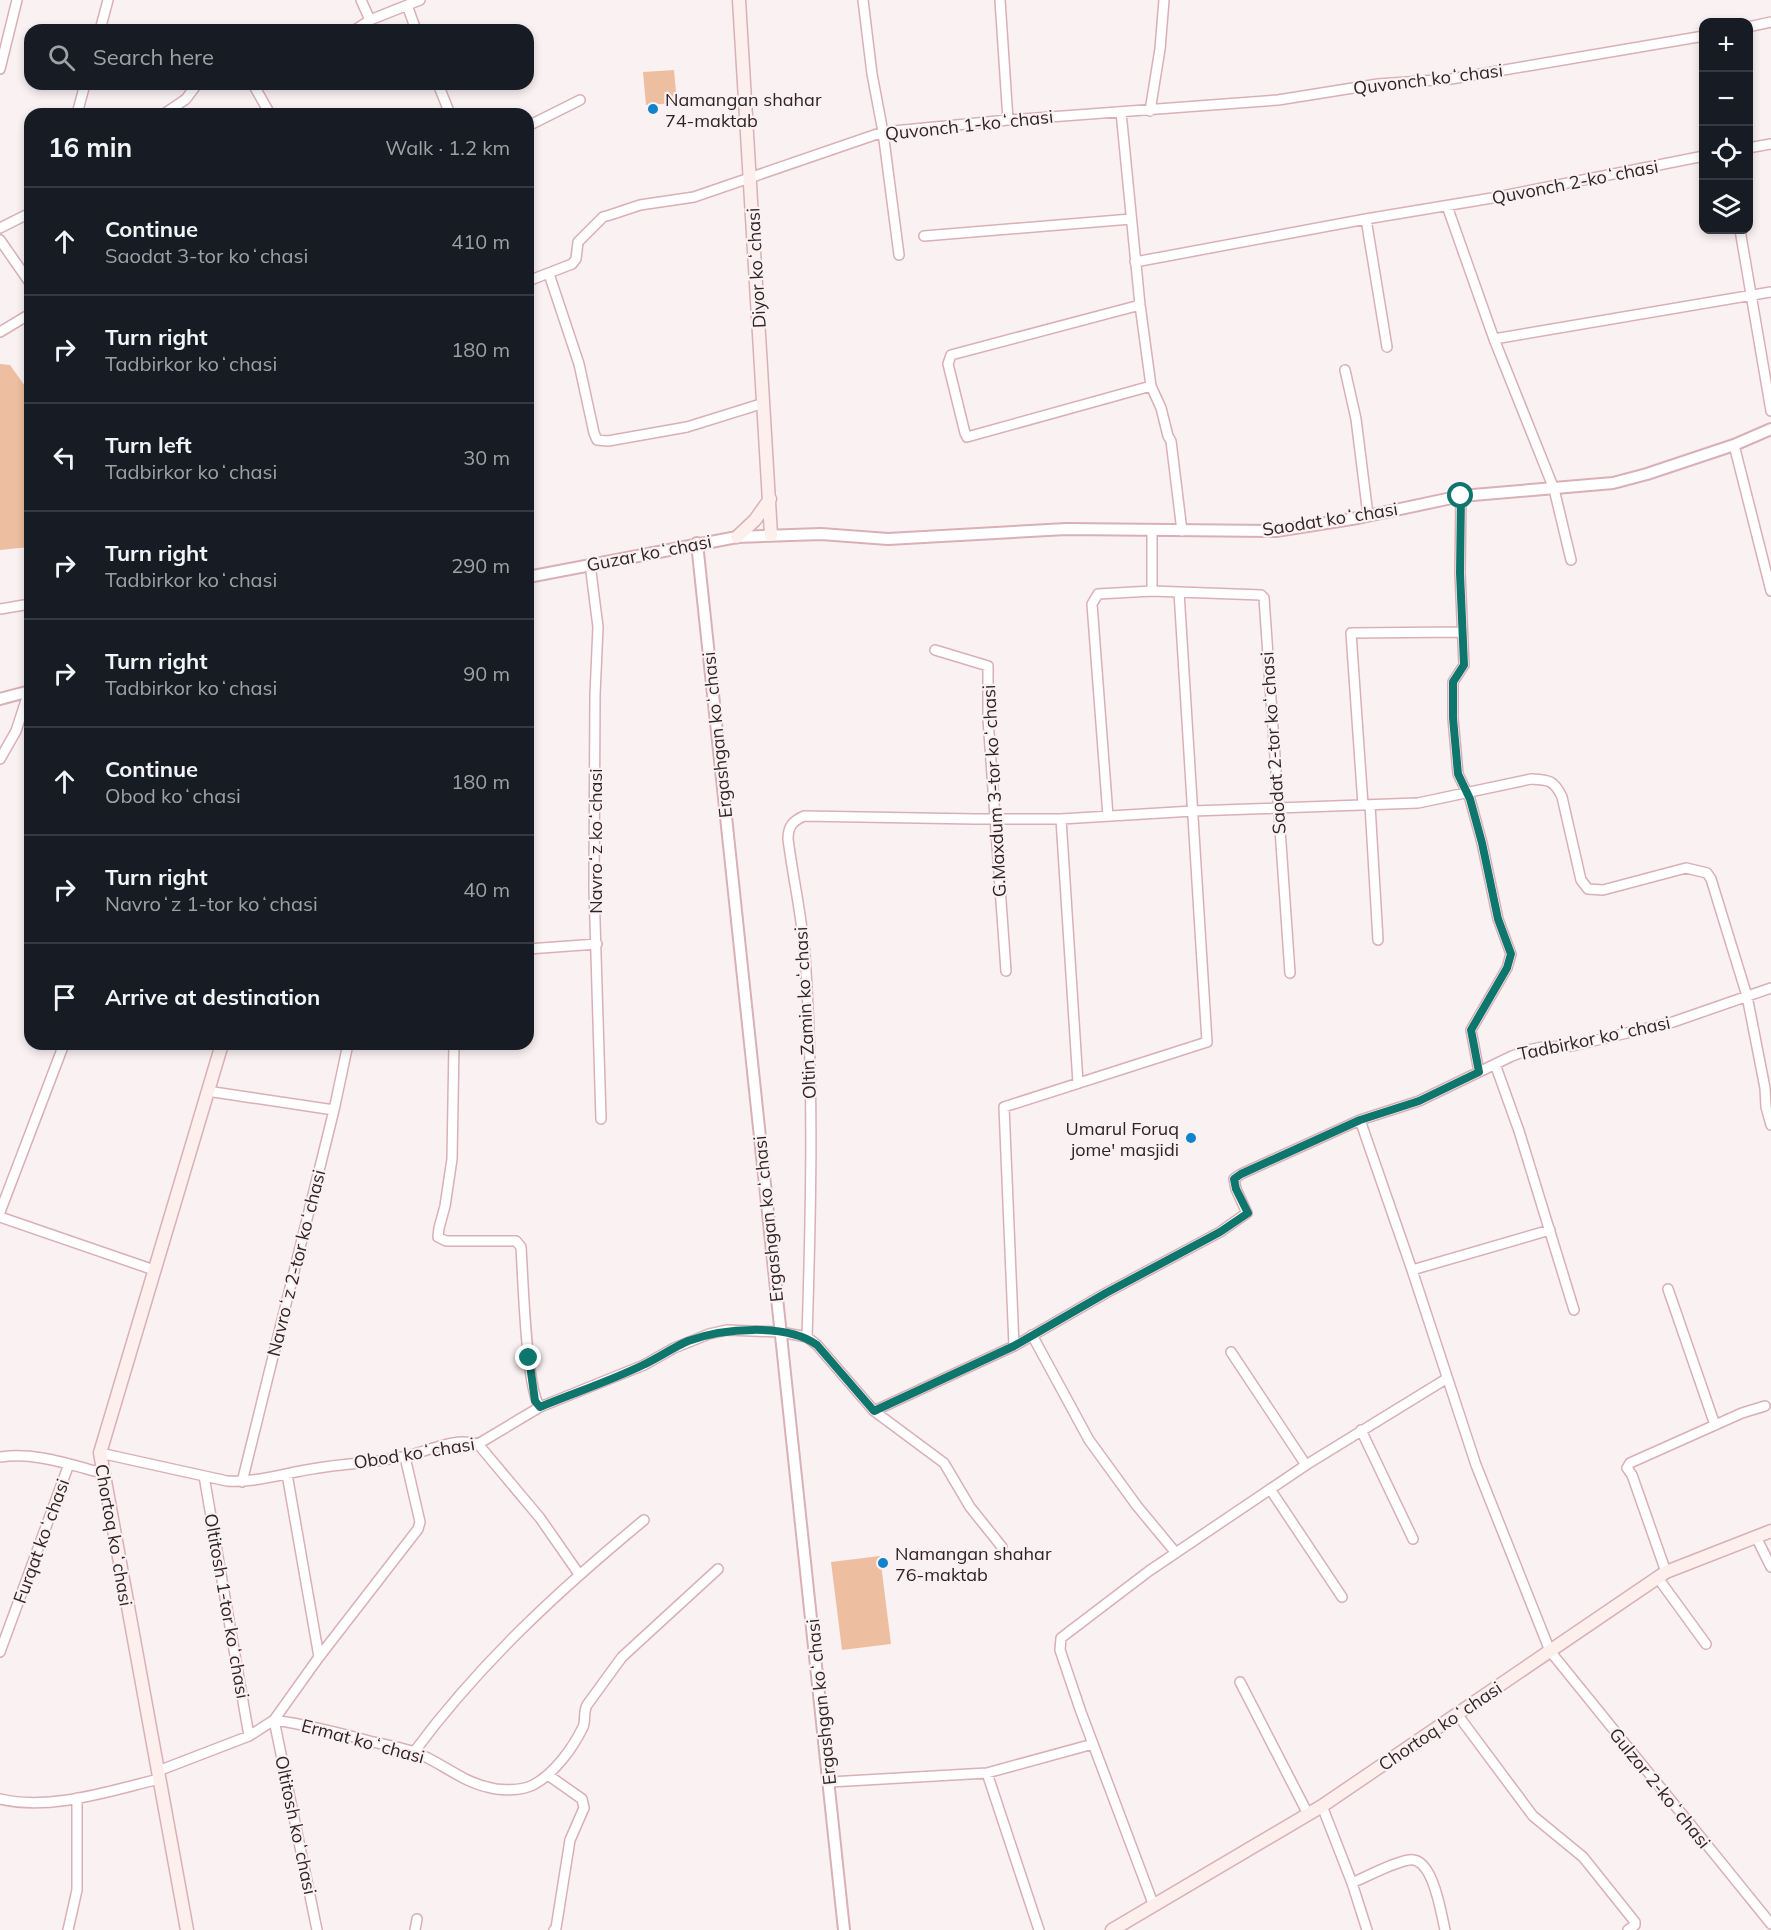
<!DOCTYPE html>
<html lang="en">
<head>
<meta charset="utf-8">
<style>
	body { margin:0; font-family:Mulish,sans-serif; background:#20242c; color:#f1f3f6 }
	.controls { position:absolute; right:18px; top:18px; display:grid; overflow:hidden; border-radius:12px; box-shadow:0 3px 9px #0003 }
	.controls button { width:54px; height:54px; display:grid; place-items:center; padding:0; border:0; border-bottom:2px solid #363941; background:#171b24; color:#f1f3f6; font:30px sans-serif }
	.stop { position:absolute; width:18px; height:18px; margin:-14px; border:4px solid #0f766e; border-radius:50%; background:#fff }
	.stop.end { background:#0f766e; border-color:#fff; box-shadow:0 2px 6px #0008 }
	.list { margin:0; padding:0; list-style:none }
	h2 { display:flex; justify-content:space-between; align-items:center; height:78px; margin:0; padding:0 24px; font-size:26px }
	h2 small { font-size:20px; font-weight:400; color:#9ea1a6 }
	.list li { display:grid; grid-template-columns:39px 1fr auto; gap:18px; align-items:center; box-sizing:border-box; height:108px; padding:0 24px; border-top:2px solid #363941 }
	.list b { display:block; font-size:22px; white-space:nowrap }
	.list p { margin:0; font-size:20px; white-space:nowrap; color:#9ea1a6 }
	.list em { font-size:20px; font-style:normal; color:#9ea1a6 }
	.icon { flex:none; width:33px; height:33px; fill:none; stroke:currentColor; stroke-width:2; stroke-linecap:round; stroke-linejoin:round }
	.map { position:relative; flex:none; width:1771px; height:1930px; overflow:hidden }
	.search { position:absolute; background:#171b24; box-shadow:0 3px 9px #0003; left:24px; top:24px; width:510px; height:66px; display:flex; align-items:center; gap:15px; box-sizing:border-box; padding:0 21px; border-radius:18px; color:#9ea1a6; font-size:22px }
	.panel { position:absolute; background:#171b24; box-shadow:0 3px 9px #0003; left:24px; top:108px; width:510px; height:942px; border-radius:18px }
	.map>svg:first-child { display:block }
	.green { fill:#edbfa0 }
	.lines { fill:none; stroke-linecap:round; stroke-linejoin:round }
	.minor-casing { stroke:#d9b0b7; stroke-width:12 }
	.tertiary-casing { stroke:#d9b0b7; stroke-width:14 }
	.secondary-casing { stroke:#d9b0b7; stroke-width:15 }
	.minor { stroke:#fff; stroke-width:9 }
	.tertiary { stroke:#fff; stroke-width:10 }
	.secondary { stroke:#fcefec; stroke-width:12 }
	.route { stroke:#0f766e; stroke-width:8 }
	.poi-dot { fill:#1182cc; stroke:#faf1f2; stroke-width:2 }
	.labels { text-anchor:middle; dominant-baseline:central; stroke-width:4.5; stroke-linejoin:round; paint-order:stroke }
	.street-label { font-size:18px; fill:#322326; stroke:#faf1f2 }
	.poi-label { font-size:18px; fill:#322326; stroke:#faf1f2; text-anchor:start }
</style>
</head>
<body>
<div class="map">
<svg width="1771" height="1930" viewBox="0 0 1771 1930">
	<rect width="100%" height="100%" fill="#faf1f2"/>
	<path class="green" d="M 674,70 L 677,103 L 646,105 L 643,72 Z
		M 0,364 L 10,365 L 30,393 L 30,547 L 0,550 Z
		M 880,1556 L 891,1644 L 842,1650 L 831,1562 Z"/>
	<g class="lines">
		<g class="minor-casing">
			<path id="minor" d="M 361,0 L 370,20
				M 863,0 L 872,74 L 883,132 L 899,255
				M 1000,0 L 1008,120
				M 407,5 L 416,30
				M 1748,27 L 1771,22
				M 100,30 L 108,0
				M 355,30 L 370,20 L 420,0
				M 0,69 L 17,0
				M 253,84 L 270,114
				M 438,84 L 450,114
				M 1150,111 L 1160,49 L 1164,0
				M 1121,112 L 1140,305 L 1151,386 L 1161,408 L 1168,436 L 1171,441 L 1182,531
				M 77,114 L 85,84
				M 164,114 L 186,99 L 197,84
				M 528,126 L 580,100
				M 1748,148 L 1771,144
				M 1447,206 L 1494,339 L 1554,489 L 1571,560
				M 1366,219 L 1387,347
				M 0,228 L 30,213
				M 1740,230 L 1771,411
				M 924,236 L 1131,219
				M 0,240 L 30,283
				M 1135,262 L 1366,219 L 1492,198 L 1704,156
				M 549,274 L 579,364 L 594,433 L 597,440 L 608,441 L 687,427 L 764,403
				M 528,281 L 572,264 L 576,259 L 578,242 L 603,217 L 610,215 L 640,205 L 694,197 L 883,132 L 1008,120 L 1278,100 L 1378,84 L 1451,79 L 1704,36
				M 1140,305 L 951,355 L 948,364 L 965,433 L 967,437 L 1151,386
				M 0,332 L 30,314
				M 1494,339 L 1771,292
				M 1345,370 L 1356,419 L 1368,515
				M 1734,445 L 1771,591
				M 1461,496 L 1460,573 L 1464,665 L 1453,682 L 1453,718 L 1458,774 L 1470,799 L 1482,843 L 1498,919 L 1511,954 L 1507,968 L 1471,1030 L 1479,1072
				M 590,564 L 598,627 L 595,695 L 594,889 L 601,1119
				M 1152,591 L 1152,530
				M 0,609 L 30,604
				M 935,650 L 988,666 L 988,719 L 1006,971
				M 0,759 L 16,731 L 29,691
				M 1363,805 L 1351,633 L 1462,632
				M 1370,805 L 1378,940
				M 1108,816 L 1092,604 L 1098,594 L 1152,591 L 1261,595 L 1264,598 L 1290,973
				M 1061,819 L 1078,1083
				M 528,949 L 597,944
				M 454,1044 L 452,1159 L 445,1206 L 439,1228 L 438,1237 L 446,1241 L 516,1241 L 521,1247 C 523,1276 526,1390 540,1407
				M 1495,1064 L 1519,1131 L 1574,1310
				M 207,1091 L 334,1110
				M 1360,1120 L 1412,1270 L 1476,1465 L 1550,1651 L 1771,1924
				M 0,1212 L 64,1044
				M 0,1217 L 154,1270
				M 1412,1270 L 1550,1230
				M 1668,1289 L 1715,1425
				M 1032,1335 L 1089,1440 L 1137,1506 L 1176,1553
				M 807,1337 C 811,1210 814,1083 805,956 C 802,917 793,878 788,839 C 788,826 793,821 804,816 L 975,819 L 1061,819 L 1193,811 L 1418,803 L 1531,779 C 1549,780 1554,780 1562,797 L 1581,880 L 1588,889 L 1603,890 L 1686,868 L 1707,873 L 1711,879 L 1747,996 L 1765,1088 L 1766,1107 L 1771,1125
				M 1014,1346 L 1004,1107 L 1207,1042 L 1179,592
				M 1231,1352 L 1306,1465
				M 874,1411 L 944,1463 L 970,1507 L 1002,1547
				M 1361,1430 L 1413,1539
				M 478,1444 L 540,1518 L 579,1574
				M 100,1453 L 227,1481 C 257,1483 288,1472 318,1468 C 347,1463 377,1463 406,1456 C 430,1451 452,1437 478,1444 L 540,1407 L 644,1365 L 674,1348 L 709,1334 L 727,1330 L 780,1332 L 807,1337 L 817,1345 L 874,1411 L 1014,1346 L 1106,1293 L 1220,1232 L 1247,1213 L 1236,1189 L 1234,1179 L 1241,1174 L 1360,1120 L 1419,1101 L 1512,1056 L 1528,1050 L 1542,1047 L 1572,1046 L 1673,1022 L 1771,988
				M 0,1457 C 35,1452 68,1464 102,1473
				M 287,1474 L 319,1657
				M 204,1476 L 249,1736
				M 242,1482 L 334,1110 L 348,1044
				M 1270,1489 L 1342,1597
				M 1756,1537 L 1771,1567
				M 1666,1572 L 1632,1475 L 1627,1468 L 1630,1463 L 1742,1413 L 1765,1406
				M 1658,1578 L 1706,1644
				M 0,1652 L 69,1464
				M 1240,1682 L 1308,1814
				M 1457,1714 L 1533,1816 L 1583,1857 L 1635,1922 L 1635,1925 L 1628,1930
				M 414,1752 C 480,1663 558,1591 644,1520
				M 158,1771 L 249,1736 L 274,1720 C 308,1725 340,1733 373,1742 C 388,1745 403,1748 417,1753 C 442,1763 461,1781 487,1787 C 500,1791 521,1791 533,1785 C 554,1774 573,1748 583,1727 C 586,1720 583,1712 587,1705 L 622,1657 L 718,1569
				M 987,1773 L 1039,1930
				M 548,1775 L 582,1799 L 584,1808 L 570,1840 L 556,1928 L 554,1930
				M 830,1782 L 987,1773 L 1093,1744
				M 0,1799 C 51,1811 109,1791 159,1779
				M 1322,1806 L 1352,1883 L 1367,1930
				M 1352,1883 C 1368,1876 1394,1862 1409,1860 C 1433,1856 1441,1913 1445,1930
				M 1154,1906 L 1081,1712 L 1060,1650 L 1061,1638 L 1149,1571 L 1306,1465 L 1446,1379
				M 68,1930 L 77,1890 L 77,1798
				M 317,1930 L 274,1720 L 319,1657 L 418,1529 L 420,1522 L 405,1457
				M 415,1930 L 417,1919"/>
		</g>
		<g class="tertiary-casing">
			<path id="tertiary" d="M 697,543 L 844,1930
				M 528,577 L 737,537 L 821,534 L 888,539 L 1066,529 L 1276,531 L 1358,518 L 1461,496 L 1613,483 L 1647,474 L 1734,445 L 1771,429
				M 0,699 L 30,691"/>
		</g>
		<g class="secondary-casing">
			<path id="secondary" d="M 739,0 L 771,535
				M 737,537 L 755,520 L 770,499
				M 187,1930 L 100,1453 L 222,1044
				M 1112,1930 L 1322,1806 L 1666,1572 L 1771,1531"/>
		</g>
		<use href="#minor" class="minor"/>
		<use href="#tertiary" class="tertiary"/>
		<use href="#secondary" class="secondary"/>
	</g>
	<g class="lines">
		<path class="route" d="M 529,1358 L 535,1401 L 540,1407 C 574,1393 610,1381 643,1365 C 658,1358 672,1348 688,1341 C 722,1328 787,1323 817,1345 L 874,1411 L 1014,1346 L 1106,1293 L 1220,1232 L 1248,1213 L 1236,1189 L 1234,1179 L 1241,1174 L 1360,1120 L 1419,1101 L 1479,1072 L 1471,1030 L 1507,968 L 1511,954 L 1498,919 L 1482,843 L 1470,799 L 1458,774 L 1453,718 L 1453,682 L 1464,665 L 1460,573 L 1461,496"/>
	</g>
	<g class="poi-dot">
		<circle cx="653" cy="109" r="6"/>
		<circle cx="1191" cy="1138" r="6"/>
		<circle cx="883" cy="1563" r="6"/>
	</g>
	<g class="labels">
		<g class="street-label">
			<text transform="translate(1428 79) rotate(-7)">Quvonch koʻchasi</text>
			<text transform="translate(969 125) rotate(-6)">Quvonch 1-koʻchasi</text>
			<text transform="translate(1575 182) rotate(-11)">Quvonch 2-koʻchasi</text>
			<text transform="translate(756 268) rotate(-93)">Diyor koʻchasi</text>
			<text transform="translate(1330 519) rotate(-9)">Saodat koʻchasi</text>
			<text transform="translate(649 553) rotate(-11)">Guzar koʻchasi</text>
			<text transform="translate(717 735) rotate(-96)">Ergashgan koʻchasi</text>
			<text transform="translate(1273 743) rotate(-94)">Saodat 2-tor koʻchasi</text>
			<text transform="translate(994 791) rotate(-93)">G.Maxdum 3-tor koʻchasi</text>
			<text transform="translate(595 841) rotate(-90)">Navroʻz koʻchasi</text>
			<text transform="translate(805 1013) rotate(-93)">Oltin Zamin koʻchasi</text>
			<text transform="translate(1594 1038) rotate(-12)">Tadbirkor koʻchasi</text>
			<text transform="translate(768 1219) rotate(-96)">Ergashgan koʻchasi</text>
			<text transform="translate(296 1263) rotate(-76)">Navroʻz 2-tor koʻchasi</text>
			<text transform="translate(414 1453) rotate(-9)">Obod koʻchasi</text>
			<text transform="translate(114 1535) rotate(80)">Chortoq koʻchasi</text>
			<text transform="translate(41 1541) rotate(-70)">Furqat koʻchasi</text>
			<text transform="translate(227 1606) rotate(80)">Oltitosh 1-tor koʻchasi</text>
			<text transform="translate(821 1702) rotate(-96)">Ergashgan koʻchasi</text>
			<text transform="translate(1440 1726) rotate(-34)">Chortoq koʻchasi</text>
			<text transform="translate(363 1741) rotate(15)">Ermat koʻchasi</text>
			<text transform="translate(1660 1788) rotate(51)">Gulzor 2-koʻchasi</text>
			<text transform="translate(296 1825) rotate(78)">Oltitosh koʻchasi</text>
		</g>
		<g class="poi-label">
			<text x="665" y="99">Namangan shahar<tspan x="665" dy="21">74-maktab</tspan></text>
			<text x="1179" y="1128" text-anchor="end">Umarul Foruq<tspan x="1179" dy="21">jome' masjidi</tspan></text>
			<text x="895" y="1553">Namangan shahar<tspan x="895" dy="21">76-maktab</tspan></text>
		</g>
	</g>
</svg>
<div class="controls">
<button>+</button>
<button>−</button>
<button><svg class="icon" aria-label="locate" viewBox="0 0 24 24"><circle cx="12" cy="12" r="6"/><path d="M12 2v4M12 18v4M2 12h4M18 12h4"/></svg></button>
<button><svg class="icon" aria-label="layers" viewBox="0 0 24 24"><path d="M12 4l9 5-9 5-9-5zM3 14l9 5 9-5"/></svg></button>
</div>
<div class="stop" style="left:1461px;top:496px"></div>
<div class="stop end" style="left:529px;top:1358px"></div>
<div class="search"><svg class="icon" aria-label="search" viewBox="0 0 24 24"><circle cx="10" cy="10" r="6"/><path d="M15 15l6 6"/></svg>Search here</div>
<section class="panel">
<h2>16 min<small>Walk · 1.2 km</small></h2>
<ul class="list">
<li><svg class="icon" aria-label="ahead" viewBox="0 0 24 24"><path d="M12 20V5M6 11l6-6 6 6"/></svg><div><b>Continue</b><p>Saodat 3-tor koʻchasi</p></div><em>410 m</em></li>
<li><svg class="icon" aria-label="right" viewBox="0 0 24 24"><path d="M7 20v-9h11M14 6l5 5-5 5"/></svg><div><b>Turn right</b><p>Tadbirkor koʻchasi</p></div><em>180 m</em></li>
<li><svg class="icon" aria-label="left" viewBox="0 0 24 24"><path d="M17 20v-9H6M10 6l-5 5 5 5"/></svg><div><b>Turn left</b><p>Tadbirkor koʻchasi</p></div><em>30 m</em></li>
<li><svg class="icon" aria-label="right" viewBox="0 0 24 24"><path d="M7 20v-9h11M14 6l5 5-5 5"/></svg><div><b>Turn right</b><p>Tadbirkor koʻchasi</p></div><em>290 m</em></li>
<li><svg class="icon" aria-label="right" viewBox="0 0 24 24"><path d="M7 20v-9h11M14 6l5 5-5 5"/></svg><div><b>Turn right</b><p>Tadbirkor koʻchasi</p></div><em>90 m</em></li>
<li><svg class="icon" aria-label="ahead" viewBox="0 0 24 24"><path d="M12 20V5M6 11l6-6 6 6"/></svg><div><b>Continue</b><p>Obod koʻchasi</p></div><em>180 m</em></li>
<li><svg class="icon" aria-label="right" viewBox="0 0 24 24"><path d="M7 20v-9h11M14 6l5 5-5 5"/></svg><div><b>Turn right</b><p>Navroʻz 1-tor koʻchasi</p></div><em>40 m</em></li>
<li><svg class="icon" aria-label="arrive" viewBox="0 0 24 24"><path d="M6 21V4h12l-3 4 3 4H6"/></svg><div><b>Arrive at destination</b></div></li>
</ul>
</section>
</div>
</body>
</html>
